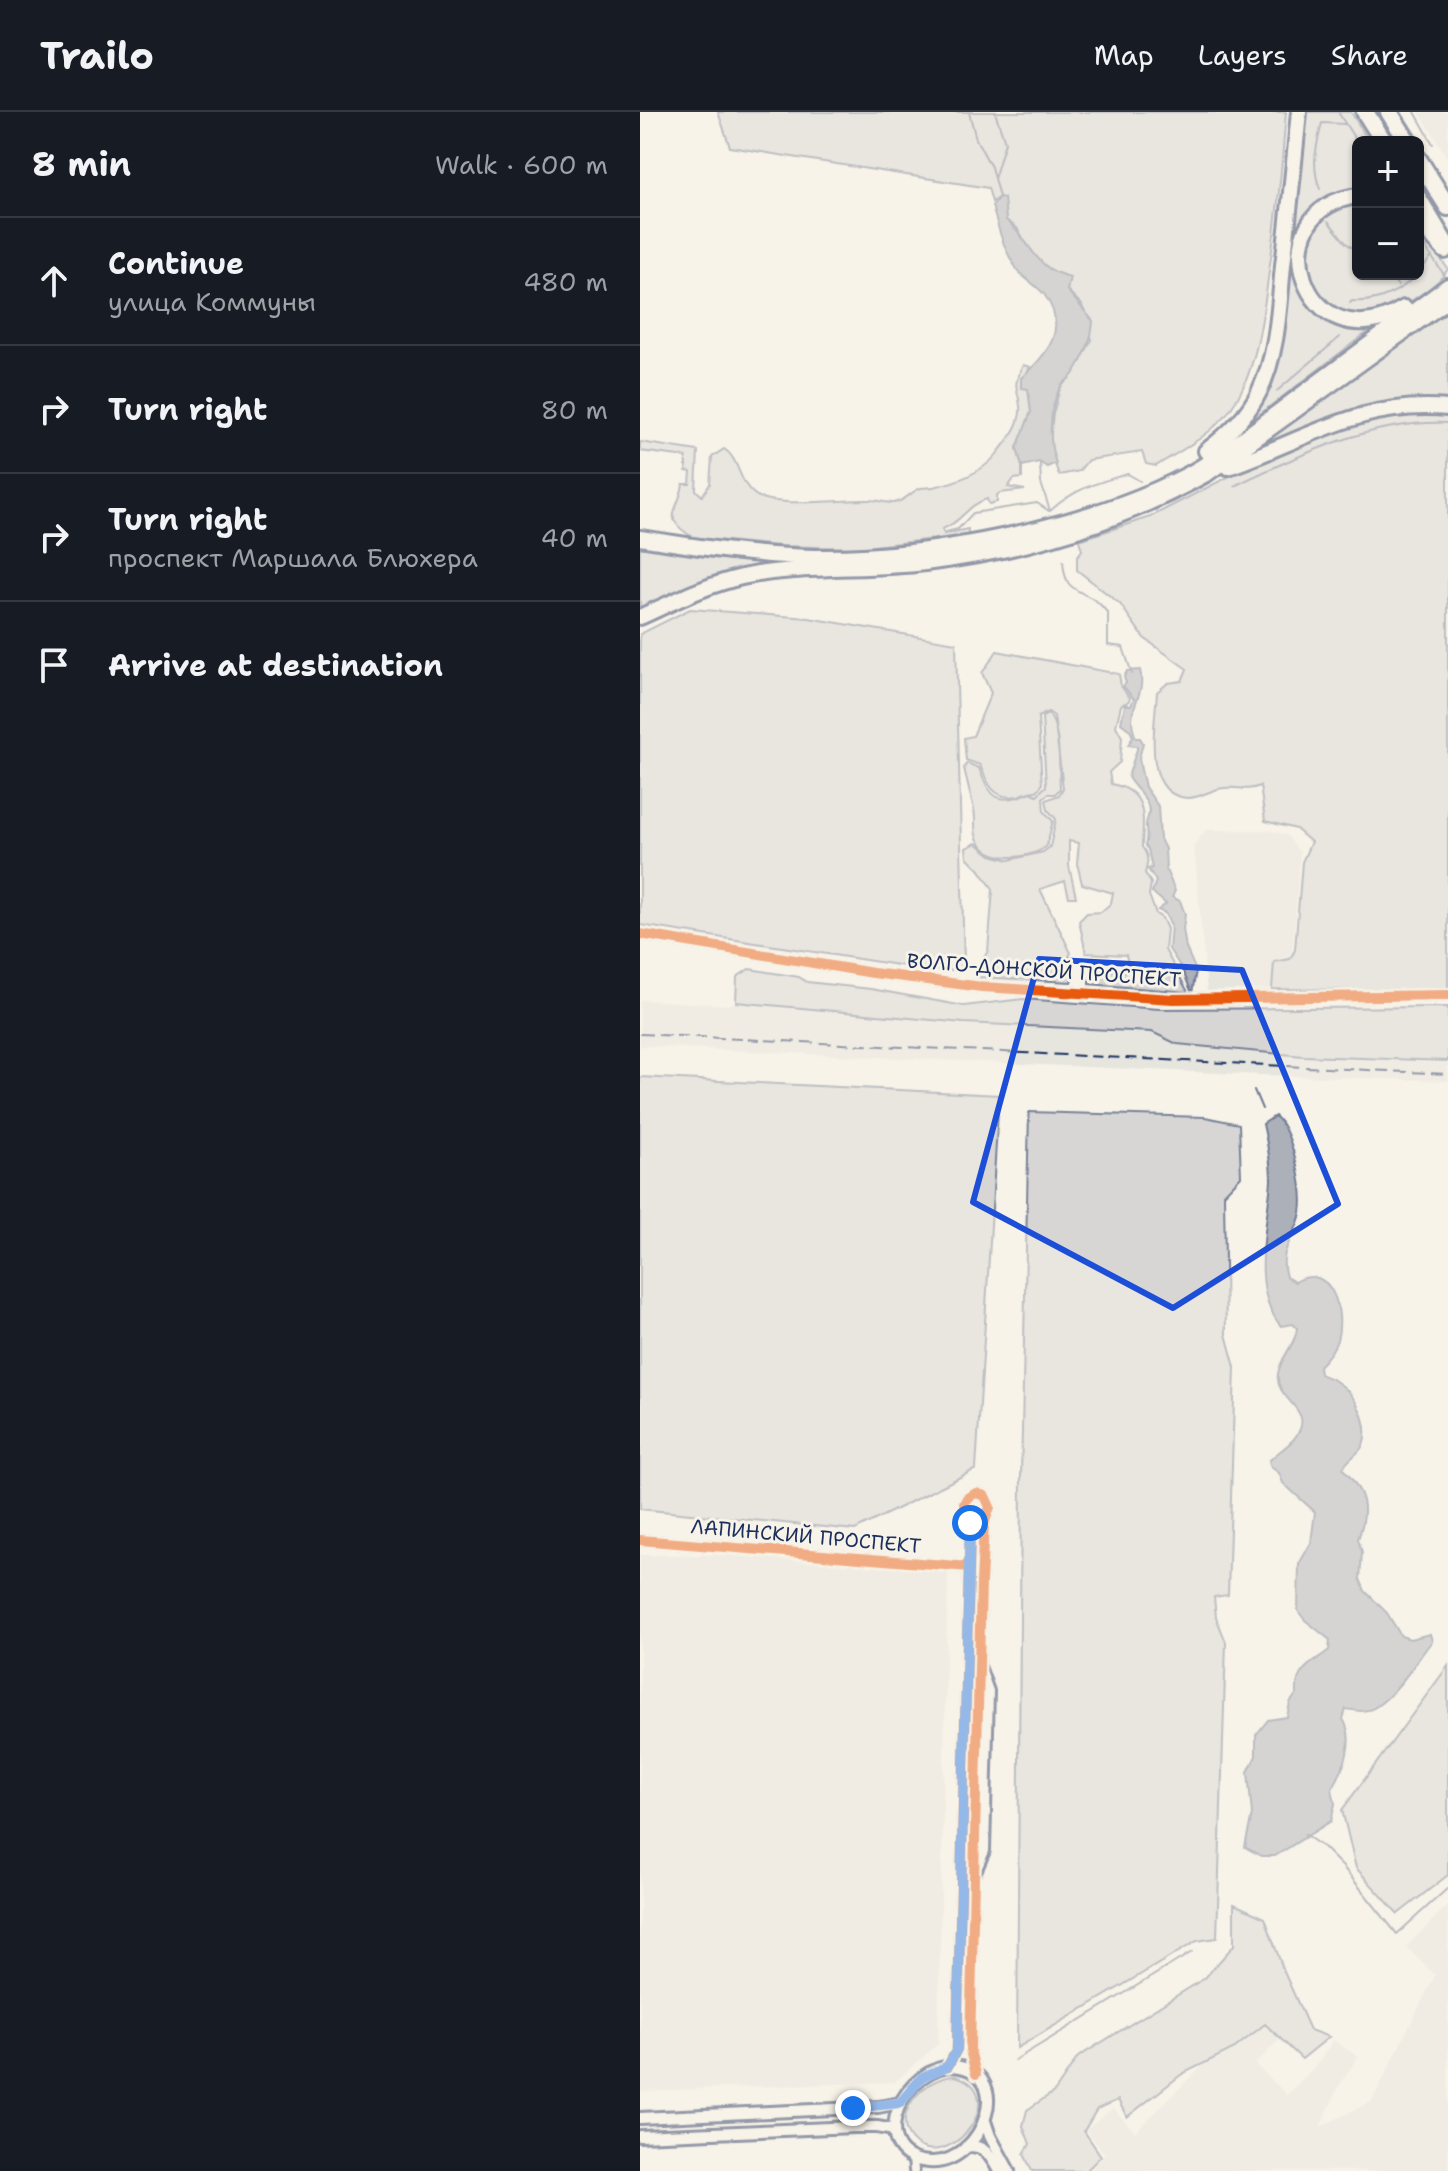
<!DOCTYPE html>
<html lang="en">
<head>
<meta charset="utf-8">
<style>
	body { margin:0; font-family:"Shantell Sans",sans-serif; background:#20242c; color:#f1f3f6 }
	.controls { position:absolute; right:24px; top:24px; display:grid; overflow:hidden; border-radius:12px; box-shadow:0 2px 6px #0004 }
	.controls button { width:72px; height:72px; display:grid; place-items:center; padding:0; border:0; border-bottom:2px solid #363941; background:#171b24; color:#f1f3f6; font:40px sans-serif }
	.stop { position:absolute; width:24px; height:24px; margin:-18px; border:6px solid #1a73e8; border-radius:50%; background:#fff }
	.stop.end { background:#1a73e8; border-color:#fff; box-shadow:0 2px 8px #0008 }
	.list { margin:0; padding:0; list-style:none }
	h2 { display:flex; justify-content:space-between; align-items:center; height:104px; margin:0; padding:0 32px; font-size:34px }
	h2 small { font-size:26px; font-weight:400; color:#9ea1a6 }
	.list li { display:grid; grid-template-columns:52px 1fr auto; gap:24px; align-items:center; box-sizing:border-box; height:128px; padding:0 32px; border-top:2px solid #363941 }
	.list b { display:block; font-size:30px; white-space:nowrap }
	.list p { margin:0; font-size:26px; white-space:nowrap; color:#9ea1a6 }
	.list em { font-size:26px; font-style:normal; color:#9ea1a6 }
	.icon { flex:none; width:44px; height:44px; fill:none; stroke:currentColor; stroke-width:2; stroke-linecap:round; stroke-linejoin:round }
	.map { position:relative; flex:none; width:808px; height:2059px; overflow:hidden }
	header { display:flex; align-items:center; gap:48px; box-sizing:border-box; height:112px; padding:0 40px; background:#171b24; border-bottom:2px solid #363941 }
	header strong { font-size:38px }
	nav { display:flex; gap:44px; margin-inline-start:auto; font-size:28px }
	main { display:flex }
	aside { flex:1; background:#171b24 }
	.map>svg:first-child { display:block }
	.built { fill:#e6e5de }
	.green { fill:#d7d6d4; stroke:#798299; stroke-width:2 }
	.water { fill:#acb0b9; stroke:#727c95; stroke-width:2 }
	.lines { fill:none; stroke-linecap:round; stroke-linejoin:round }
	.stream { stroke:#727c95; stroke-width:2 }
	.minor-casing { stroke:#1b2f5e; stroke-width:14 }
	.tertiary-casing { stroke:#1b2f5e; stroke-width:16 }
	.primary-casing { stroke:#1b2f5e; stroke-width:20 }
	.motorway-casing { stroke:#1b2f5e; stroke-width:22 }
	.minor { stroke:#f7f3e8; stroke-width:8 }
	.tertiary { stroke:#f7f3e8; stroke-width:10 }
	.primary { stroke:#f7f3e8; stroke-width:14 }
	.motorway { stroke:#f7f3e8; stroke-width:16 }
	.rail { stroke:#1b2f5e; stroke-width:2; stroke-dasharray:12 6; stroke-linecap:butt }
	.cycleway-casing { stroke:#f7f3e8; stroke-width:15 }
	.cycleway { stroke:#e8590c; stroke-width:10 }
	.route { stroke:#1a73e8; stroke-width:10 }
	.marked { fill:none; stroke:#1d4ed8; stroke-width:6; stroke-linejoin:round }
	.labels { text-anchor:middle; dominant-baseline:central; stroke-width:6; stroke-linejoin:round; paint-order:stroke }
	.street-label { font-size:20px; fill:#1b2f5e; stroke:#f7f3e8 }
</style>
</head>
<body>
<header>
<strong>Trailo</strong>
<nav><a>Map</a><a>Layers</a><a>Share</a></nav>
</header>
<main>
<aside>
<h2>8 min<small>Walk · 600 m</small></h2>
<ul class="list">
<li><svg class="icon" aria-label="ahead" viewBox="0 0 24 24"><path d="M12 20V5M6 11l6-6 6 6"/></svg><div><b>Continue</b><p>улица Коммуны</p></div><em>480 m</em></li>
<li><svg class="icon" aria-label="right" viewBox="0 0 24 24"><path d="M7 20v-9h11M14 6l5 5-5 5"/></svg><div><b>Turn right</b></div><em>80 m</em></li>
<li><svg class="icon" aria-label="right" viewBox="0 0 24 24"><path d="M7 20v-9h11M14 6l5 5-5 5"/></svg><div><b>Turn right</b><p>проспект Маршала Блюхера</p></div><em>40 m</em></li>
<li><svg class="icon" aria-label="arrive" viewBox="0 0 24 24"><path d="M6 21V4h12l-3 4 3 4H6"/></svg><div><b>Arrive at destination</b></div></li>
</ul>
</aside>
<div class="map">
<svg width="808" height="2059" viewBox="0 0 808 2059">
	<rect width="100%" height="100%" fill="#f7f3e8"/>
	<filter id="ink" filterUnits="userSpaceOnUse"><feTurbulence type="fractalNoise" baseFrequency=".0125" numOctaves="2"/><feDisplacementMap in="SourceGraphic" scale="16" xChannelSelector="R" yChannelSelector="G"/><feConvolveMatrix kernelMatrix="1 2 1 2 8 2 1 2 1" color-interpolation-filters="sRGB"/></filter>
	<g filter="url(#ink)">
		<path class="built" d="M 779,0 L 808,0 L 808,48 L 804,40 Z
			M 566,718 L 626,718 L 647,723 L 660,741 L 650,876 L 567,879 L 554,733 Z
			M 0,888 L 89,893 L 96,890 L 513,920 L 538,932 L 663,944 L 808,949 L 808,969 L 620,963 L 0,934 Z
			M 0,1443 L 77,1443 L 308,1460 L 298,1932 L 255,1970 L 0,1979 Z
			M 808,1793 L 808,2059 L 449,2059 L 465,2042 L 446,2018 L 473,1996 L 495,2020 L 570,1946 L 595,1936 L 625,1912 L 640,1927 L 615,1952 L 647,1983 L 680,1949 L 693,1928 L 718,1945 L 699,1974 L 680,2015 L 732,1989 L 795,1863 L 766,1835 Z"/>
		<path class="green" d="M 78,0 L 646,0 C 642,53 637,106 629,159 C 623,203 617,262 589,299 C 571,323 542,338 516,354 L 506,352 L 502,340 L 448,348 L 439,359 L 419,363 L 409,336 L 413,302 L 420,276 L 433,262 L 452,228 L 442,193 L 427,178 L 429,165 L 410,159 L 391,141 L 377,116 L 366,108 L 359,85 L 352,90 L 348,76 L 90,35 Z
			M 666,0 L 711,0 L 729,30 L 718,30 L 718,78 L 692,86 L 654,136 L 653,151 L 656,168 L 665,188 L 680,202 L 700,212 L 734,215 L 599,318 L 624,283 Z
			M 718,89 L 718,162 L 778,162 L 778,116 L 808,157 C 801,169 784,181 771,189 C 756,198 737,209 719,206 C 665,196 645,135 689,99 C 696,93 709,92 718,89 Z
			M 808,192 L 808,290 C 784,291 758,291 734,295 C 688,302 648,324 605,341 Z
			M 383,253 L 390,255 L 387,261 L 391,300 L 377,336 L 382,354 L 382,366 L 374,367 L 368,375 L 385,378 L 360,381 L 357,383 L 357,390 L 349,392 L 347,387 C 328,392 321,411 302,417 L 304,422 L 328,417 L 328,423 L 217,436 L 141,434 L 54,426 C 19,405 39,400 43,372 L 50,372 L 51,360 L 46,359 L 46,345 L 0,339 L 0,330 L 58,339 L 56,378 L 62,384 L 70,372 L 72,345 L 84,337 C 99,346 99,371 114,382 C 132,397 205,387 230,388 C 238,388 246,391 254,391 C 266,389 271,379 281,376 C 285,375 289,376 293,375 C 316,370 341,362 357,342 C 367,329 382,312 380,294 C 377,270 372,278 383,253 Z
			M 765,301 L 808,302 L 808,879 L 632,877 L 634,850 L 650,847 L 655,838 L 662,750 L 671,730 L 656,717 L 625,709 L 620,674 C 605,680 599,674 584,676 C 571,677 561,686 548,686 C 501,684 515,610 517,580 L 528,571 L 542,569 L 547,557 L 504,526 L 480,492 L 437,458 L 437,445 L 442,438 L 439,428 L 510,405 L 613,352 L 709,312 Z
			M 0,432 L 184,450 L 138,457 L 0,502 Z
			M 50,497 L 169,506 L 316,531 L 324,854 L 319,858 L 290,858 L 0,813 L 0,522 Z
			M 357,539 L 479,562 L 481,574 L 490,586 L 488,590 L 481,593 L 476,614 L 482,625 L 480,650 L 469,660 L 471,672 C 509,679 503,705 502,735 C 509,744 508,751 505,761 L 511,771 L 509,783 L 516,802 L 522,806 L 527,817 L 525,838 L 548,880 L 449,872 L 449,857 L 490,859 L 486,843 L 446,841 L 439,809 L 447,801 L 461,800 L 471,791 L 473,781 L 442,772 L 437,751 L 439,731 L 429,729 L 429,754 L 436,785 L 429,785 L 425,769 L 400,777 L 431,841 L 421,858 L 421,862 L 433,863 L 431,870 L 336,865 L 337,857 L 348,839 L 353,777 L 339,757 L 327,745 L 326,736 L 336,731 L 351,743 L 369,748 L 403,740 L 410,735 L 416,707 L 408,698 L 406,688 L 419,683 L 423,676 L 414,604 L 408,600 L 398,605 L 402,673 L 397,679 C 388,678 386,682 378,684 C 354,689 347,671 340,653 L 326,648 L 324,626 L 333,624 L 351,581 L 342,561 Z
			M 408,602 C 421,614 419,659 420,677 L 415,682 L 408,682 L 403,686 L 404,699 L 413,709 L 406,735 C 386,748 345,752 336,723 C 334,715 336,706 334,698 C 331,684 327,670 324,656 L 327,651 L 339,656 C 350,687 359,694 391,680 L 397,683 L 406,674 L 402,605 Z
			M 109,857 L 159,865 L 167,870 L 231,877 L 324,894 L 383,887 L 519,897 L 808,895 L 808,949 L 663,944 L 537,932 L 512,920 L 324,911 L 96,890 L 97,865 Z
			M 0,965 L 359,983 L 336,1357 L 215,1418 L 0,1397 Z
			M 389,1000 L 565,1005 L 599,1012 L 601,1064 L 584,1082 L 586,1222 L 595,1255 L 588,1483 L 574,1485 L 576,1505 L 586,1530 L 577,1826 L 557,1829 L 377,1936 L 381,1364 Z
			M 808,1554 L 808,1763 L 758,1802 L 716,1756 L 702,1698 Z
			M 594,1792 L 625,1806 L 644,1860 L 670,1918 L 689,1925 L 662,1947 L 625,1912 L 595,1936 L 542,1962 L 487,2005 L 478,1988 L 457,1997 L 444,2019 L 461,2044 L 446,2059 L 392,2059 L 384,2042 L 390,2032 L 383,2014 L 387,1998 L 415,1979 L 438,1945 L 565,1866 L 594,1833 Z
			M 315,1964 C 373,1980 313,2059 276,2032 C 245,2006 285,1964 315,1964 Z"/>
		<path class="water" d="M 359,85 L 364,86 L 366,108 C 392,129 393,157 430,165 L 427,178 L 453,209 C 452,227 444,246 433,262 C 430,267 423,270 420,276 C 409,295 408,332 416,351 L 407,355 L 399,350 L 382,354 L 377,336 L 391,300 L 388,277 L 381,276 L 381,266 C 407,242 430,218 404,182 C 397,174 388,169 381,162 C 365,144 358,115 352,94 Z
			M 500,558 C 507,587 483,595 496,626 L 500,626 L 503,631 L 499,646 L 501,658 L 505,675 L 518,694 L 520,727 L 525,737 L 526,758 L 535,779 L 532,785 L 540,789 L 545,802 L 543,817 L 546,836 L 556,859 L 552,881 L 542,857 L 529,837 L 531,814 L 525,801 L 518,798 L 526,792 L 512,780 L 516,769 L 508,757 L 512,756 L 508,737 L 505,734 C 508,725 506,722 506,713 C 506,709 509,704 509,700 C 509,685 494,677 488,665 L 497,637 L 497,634 L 488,633 L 493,625 L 490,618 L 481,611 L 485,593 L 491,593 L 494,587 L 483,574 L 486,571 L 484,565 L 487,559 Z
			M 635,1004 C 652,1018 665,1078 661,1100 C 657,1125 637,1136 646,1165 L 655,1170 C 692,1149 705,1200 697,1228 C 694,1238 687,1246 679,1254 L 680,1262 C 685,1265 692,1266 697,1270 C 715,1281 731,1312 723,1333 C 719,1343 707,1346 703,1357 C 726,1381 729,1397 718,1427 L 722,1440 L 720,1467 L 725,1479 L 747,1501 L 761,1524 L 770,1527 L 790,1522 L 792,1529 C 776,1549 759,1579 737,1594 C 727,1601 717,1599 706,1597 L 703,1607 C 716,1628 704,1657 692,1677 L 695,1692 L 691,1709 L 635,1744 L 621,1744 L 605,1735 L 612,1702 L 608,1660 L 616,1644 L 616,1623 L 628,1608 L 647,1605 L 650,1591 L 657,1581 C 654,1558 673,1551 689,1538 L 690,1528 L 665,1508 L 658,1499 L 659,1452 L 671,1431 L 675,1400 L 643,1371 L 639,1361 L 631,1355 L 629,1349 C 636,1341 646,1336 653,1328 C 680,1297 634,1290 638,1262 C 640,1245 656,1233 657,1216 L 653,1212 L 641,1214 C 609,1177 628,1112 631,1068 C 631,1049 627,1030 623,1012 Z"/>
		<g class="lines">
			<path class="stream" d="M 329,0 L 336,27 L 351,55 L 359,85
				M 698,0 L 718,32
				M 775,0 L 793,32
				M 354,67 L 365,30 L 355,0
				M 680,77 C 671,54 676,35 682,11 L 705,12
				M 688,109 L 706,131 L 718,140
				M 778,125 L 807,167
				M 779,161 L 792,144
				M 724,162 L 739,170 L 752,166
				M 755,162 L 752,166 L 758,174
				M 710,191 L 712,189 C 736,191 761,180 777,162
				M 637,279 L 700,225
				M 400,351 L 401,371 L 410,399
				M 594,374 C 662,342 732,308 808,311
				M 410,399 C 435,376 456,371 488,362 L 500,369
				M 306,420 L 318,417 L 333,401 L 397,391 L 409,399
				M 423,449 C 425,477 432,475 453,487 C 459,490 464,497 468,501 L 468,533 L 483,535 L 492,562
				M 614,978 L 622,997
				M 664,1722 L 683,1735 L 703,1755 L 757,1822 L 808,1776
				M 375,1948 L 552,1840"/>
			<g class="minor-casing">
				<path id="minor" d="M 0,822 L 233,861 L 342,875 L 533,887 L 808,883
					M 0,1428 L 329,1455
					M 334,1764 L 345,1739 L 349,1579 L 340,1554
					M 308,1954 L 317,1937 L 330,1416 L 324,1392 L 327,1386 L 336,1381 L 345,1384 L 350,1395 L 344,1412 L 341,1470 L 330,1938 L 336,1962
					M 273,2046 L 274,2059"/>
			</g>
			<g class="tertiary-casing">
				<path id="tertiary" d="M 308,1954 C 380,1954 343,2054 289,2050 C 229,2046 254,1964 308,1954 Z
					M 0,2006 L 238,1995 L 260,1991
					M 345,2009 L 350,2024 L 369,2059
					M 0,2024 L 214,2015 L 237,2015 L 254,2018
					M 326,2035 C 344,2031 351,2045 359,2059"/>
			</g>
			<g class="primary-casing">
				<path id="primary" d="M 718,84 C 614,96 663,258 764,196
					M 778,110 L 805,139
					M 566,339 C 586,324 608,303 619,280 C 638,241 639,195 643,153 C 649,102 654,51 659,0
					M 588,355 C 666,328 720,288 808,296
					M 0,426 C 57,435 116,444 174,445 C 287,447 449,415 549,362 C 587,341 623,311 658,285 C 708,248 758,211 808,174
					M 0,505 C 33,490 66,473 102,465 C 158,453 226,458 285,451 C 385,439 481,410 568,361 L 808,188"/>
			</g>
			<g class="motorway-casing">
				<path id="motorway" d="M 725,0 L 744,30
					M 749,0 L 768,30
					M 778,47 L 808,95
					M 778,86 L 808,136"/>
			</g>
			<use href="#minor" class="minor"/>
			<use href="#tertiary" class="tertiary"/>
			<use href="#primary" class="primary"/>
			<use href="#motorway" class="motorway"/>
			<path class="rail" d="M 0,922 L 808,962"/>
			<g class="cycleway-casing">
				<path id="cycleway" d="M 0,822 L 233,861 L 342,875 L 533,887 L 808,883
					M 0,1428 L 329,1455
					M 308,1954 L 317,1937 L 330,1416 L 324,1392 L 327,1386 L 336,1381 L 345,1384 L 350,1395 L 344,1412 L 341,1470 L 330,1938 L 336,1962"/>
			</g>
			<use href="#cycleway" class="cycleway"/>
		</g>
	</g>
	<g class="lines" filter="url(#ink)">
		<path class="route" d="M 213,1996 L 260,1991 L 282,1965 L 308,1954 L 317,1937 L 330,1411"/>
	</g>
	<path d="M0 0H808V2059H0ZM 399,847 L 602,858 L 698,1092 L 533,1196 L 333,1090 Z" fill="#f7f3e8" fill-opacity=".55" fill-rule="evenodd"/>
	<path class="marked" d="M 399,847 L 602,858 L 698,1092 L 533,1196 L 333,1090 Z"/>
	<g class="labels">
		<g class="street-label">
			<text transform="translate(404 858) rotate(4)">ВОЛГО-ДОНСКОЙ ПРОСПЕКТ</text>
			<text transform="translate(166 1424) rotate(5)">ЛАПИНСКИЙ ПРОСПЕКТ</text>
		</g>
	</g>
</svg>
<div class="controls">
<button>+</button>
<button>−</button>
</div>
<div class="stop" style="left:330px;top:1411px"></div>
<div class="stop end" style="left:213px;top:1996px"></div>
</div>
</main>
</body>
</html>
